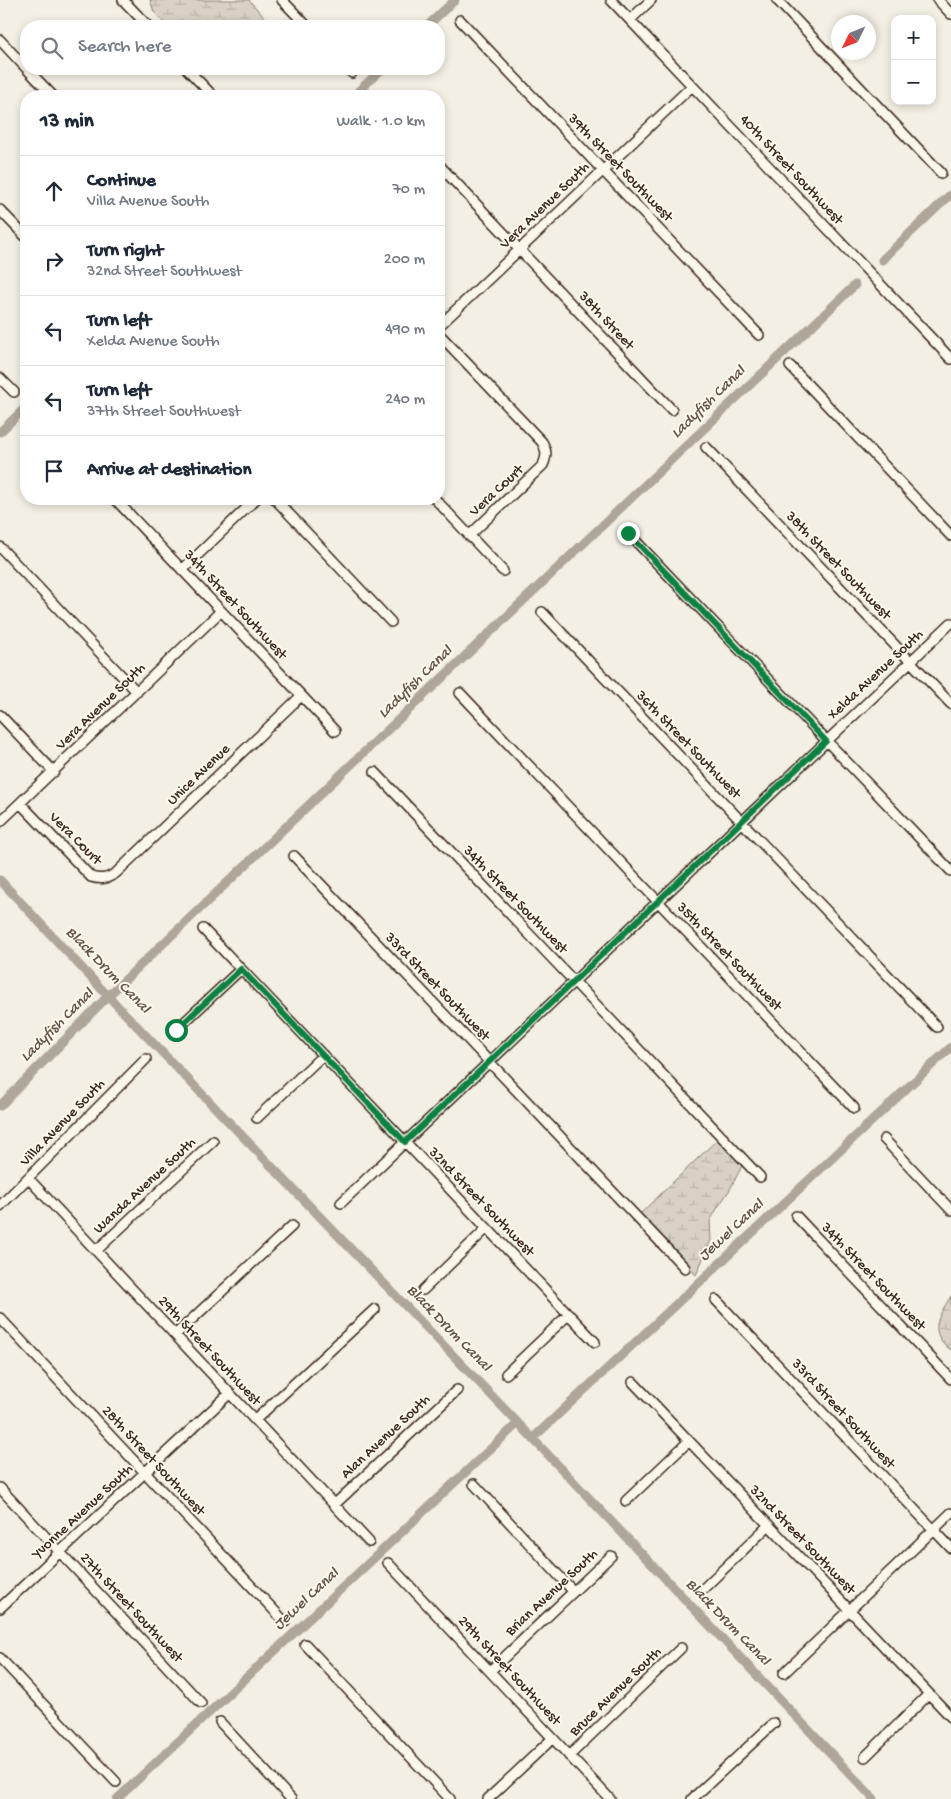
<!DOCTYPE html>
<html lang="en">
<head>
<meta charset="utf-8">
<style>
	body { margin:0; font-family:"Gochi Hand",sans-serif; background:#f2f2f3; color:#1f2937 }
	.controls { position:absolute; right:15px; top:15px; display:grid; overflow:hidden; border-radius:10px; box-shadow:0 2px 8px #0003 }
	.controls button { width:45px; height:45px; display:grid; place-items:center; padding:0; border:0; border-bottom:1px solid #e0e1e3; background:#fff; color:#1f2937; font:25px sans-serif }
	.compass { position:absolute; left:831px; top:15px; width:45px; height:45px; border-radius:50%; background:#fff; box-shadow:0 2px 8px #0003; rotate:227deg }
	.stop { position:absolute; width:15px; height:15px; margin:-11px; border:4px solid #0b8043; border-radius:50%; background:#fff }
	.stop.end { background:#0b8043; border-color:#fff; box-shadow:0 1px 5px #0008 }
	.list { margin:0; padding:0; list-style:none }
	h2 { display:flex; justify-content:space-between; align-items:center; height:65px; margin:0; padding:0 20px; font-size:21px }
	h2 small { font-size:16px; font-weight:400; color:#747a83 }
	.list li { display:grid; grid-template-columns:32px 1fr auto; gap:15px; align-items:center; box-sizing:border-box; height:70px; padding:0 20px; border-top:1px solid #e0e1e3 }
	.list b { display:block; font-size:19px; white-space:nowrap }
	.list p { margin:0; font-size:16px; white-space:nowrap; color:#747a83 }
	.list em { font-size:16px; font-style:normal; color:#747a83 }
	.icon { flex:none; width:28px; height:28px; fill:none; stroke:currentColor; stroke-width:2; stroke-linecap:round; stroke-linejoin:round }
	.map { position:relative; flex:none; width:951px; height:1799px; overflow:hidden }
	.search { position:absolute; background:#fff; box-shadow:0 2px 8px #0003; left:20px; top:20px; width:425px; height:55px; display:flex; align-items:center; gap:12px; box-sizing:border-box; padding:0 18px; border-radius:20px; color:#747a83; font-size:19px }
	.panel { position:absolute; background:#fff; box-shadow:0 2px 8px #0003; left:20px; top:90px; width:425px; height:415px; border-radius:20px }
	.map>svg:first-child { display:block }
	.wetland { fill:url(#wetland-marsh); stroke:#8a7e72 }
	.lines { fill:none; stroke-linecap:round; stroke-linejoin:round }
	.canal { stroke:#afa69a; stroke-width:9 }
	.minor-casing { stroke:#3b2a1e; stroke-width:12 }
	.minor { stroke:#fbf7ec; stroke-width:9 }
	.route { stroke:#0b8043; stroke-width:6 }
	.labels { text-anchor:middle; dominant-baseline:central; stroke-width:4; stroke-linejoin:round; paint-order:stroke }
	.street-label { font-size:15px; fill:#3b2a1e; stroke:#fbf7ec }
	.water-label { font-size:16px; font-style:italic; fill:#645549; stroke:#fbf7ec }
</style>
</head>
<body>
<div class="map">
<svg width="951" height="1799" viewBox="0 0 951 1799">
	<defs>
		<pattern id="wetland-marsh" width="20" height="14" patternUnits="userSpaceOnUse" patternTransform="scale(1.25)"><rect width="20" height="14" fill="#d8d1c6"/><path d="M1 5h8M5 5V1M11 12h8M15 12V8" fill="none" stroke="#bab4aa"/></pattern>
	</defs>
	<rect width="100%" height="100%" fill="#f3efe4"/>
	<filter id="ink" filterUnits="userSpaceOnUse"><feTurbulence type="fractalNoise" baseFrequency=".02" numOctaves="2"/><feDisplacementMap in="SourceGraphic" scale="10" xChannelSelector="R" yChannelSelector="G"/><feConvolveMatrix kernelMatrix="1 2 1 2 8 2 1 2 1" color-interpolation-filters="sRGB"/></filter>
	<g filter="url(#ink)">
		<path class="wetland" d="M 150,0 L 249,0 L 272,26 L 167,26 L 154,12 Z
			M 722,1135 L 732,1144 L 742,1166 L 729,1191 L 718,1207 L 710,1221 L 711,1240 L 696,1275 L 680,1256 L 660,1241 L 640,1214 Z
			M 951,1296 L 951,1350 C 927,1332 938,1317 951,1296 Z"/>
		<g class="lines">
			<path class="canal" d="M 427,26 L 455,0
				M 353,96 L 382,69
				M 882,260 L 951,194
				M 0,432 L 26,407
				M 0,880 L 108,996 L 518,1423 L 874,1799
				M 0,1106 L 108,996 L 855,285
				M 533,1438 L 951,1047
				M 117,1799 L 518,1423"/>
			<g class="minor-casing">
				<path id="minor" d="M 123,0 L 148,26
					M 282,0 L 307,26
					M 611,0 L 951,359
					M 777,0 L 941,173
					M 938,0 L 951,14
					M 460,20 L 759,335
					M 630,20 L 651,0
					M 0,40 L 26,68
					M 27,69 L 53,96
					M 187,69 L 213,96
					M 348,69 L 352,73
					M 439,165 L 672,410
					M 0,210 L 26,237
					M 439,326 L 692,86
					M 439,334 L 542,442 C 547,451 547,456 543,465 L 469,536
					M 790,366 L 951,536
					M 0,378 L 14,392
					M 706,447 L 951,704
					M 115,499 L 335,731
					M 275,499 L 391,622
					M 435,499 L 503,571
					M 628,533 L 951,871
					M 0,547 L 137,692
					M 182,570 L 256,499
					M 542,612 L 937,1027
					M 460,693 L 854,1108
					M 0,715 L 54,772
					M 375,772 L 760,1177
					M 20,803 L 91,877 C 101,880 107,879 116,873 L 301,696
					M 0,822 L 221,611
					M 294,856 L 685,1268
					M 203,929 L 595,1342
					M 176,1030 L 241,969
					M 257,1118 L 323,1055
					M 884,1139 L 951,1210
					M 28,1178 L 369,1542
					M 341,1203 L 951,623
					M 0,1206 L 146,1059
					M 796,1216 L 951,1379
					M 96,1251 L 213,1141
					M 423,1290 L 487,1228
					M 716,1300 L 951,1548
					M 0,1318 L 285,1622
					M 175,1335 L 292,1226
					M 506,1374 L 569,1314
					M 633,1382 L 951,1717
					M 255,1420 L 375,1309
					M 474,1484 L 573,1591
					M 0,1488 L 201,1703
					M 626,1501 L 689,1441
					M 334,1505 L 457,1390
					M 388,1563 L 610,1799
					M 704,1588 L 769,1525
					M 0,1608 L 229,1394
					M 305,1644 L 450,1799
					M 0,1658 L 116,1782
					M 490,1671 L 611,1556
					M 784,1673 L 951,1513
					M 220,1722 L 291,1799
					M 569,1756 L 681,1648
					M 865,1757 L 929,1694
					M 488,1799 L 553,1738
					M 692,1799 L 774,1723"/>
			</g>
			<use href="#minor" class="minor"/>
		</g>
	</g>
	<g class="lines" filter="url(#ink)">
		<path class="route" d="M 176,1030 L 241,969 L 405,1142 L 826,741 L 628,533"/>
	</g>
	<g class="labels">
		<g class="street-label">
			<text transform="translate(620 168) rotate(46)">39th Street Southwest</text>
			<text transform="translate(791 170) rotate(47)">40th Street Southwest</text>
			<text transform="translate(545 206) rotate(-44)">Vera Avenue South</text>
			<text transform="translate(606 321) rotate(47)">38th Street</text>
			<text transform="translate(497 491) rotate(-43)">Vera Court</text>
			<text transform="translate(838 566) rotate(46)">38th Street Southwest</text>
			<text transform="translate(235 605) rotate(47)">34th Street Southwest</text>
			<text transform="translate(876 675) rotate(-43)">Xelda Avenue South</text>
			<text transform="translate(101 707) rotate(-44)">Vera Avenue South</text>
			<text transform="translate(688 745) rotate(46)">36th Street Southwest</text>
			<text transform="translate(199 775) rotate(-44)">Unice Avenue</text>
			<text transform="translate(75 839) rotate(45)">Vera Court</text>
			<text transform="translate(515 900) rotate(46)">34th Street Southwest</text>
			<text transform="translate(729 957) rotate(46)">35th Street Southwest</text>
			<text transform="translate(437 987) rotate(46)">33rd Street Southwest</text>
			<text transform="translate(63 1123) rotate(-46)">Villa Avenue South</text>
			<text transform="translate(145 1186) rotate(-43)">Wanda Avenue South</text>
			<text transform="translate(481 1202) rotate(46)">32nd Street Southwest</text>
			<text transform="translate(873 1277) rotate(46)">34th Street Southwest</text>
			<text transform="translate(209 1351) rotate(47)">29th Street Southwest</text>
			<text transform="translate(843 1414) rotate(47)">33rd Street Southwest</text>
			<text transform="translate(386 1437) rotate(-43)">Alan Avenue South</text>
			<text transform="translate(153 1461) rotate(47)">28th Street Southwest</text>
			<text transform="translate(83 1512) rotate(-43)">Yvonne Avenue South</text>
			<text transform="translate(802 1540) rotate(46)">32nd Street Southwest</text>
			<text transform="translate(552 1593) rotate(-43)">Brian Avenue South</text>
			<text transform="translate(131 1608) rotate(47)">27th Street Southwest</text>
			<text transform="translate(509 1671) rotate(47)">29th Street Southwest</text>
			<text transform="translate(616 1692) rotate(-44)">Bruce Avenue South</text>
		</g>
		<g class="water-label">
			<text transform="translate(709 403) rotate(-44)">Ladyfish Canal</text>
			<text transform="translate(416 683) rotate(-44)">Ladyfish Canal</text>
			<text transform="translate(107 971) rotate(46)">Black Drum Canal</text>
			<text transform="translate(58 1026) rotate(-45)">Ladyfish Canal</text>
			<text transform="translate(732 1231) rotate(-43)">Jewel Canal</text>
			<text transform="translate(448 1329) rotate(46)">Black Drum Canal</text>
			<text transform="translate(307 1600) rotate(-43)">Jewel Canal</text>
			<text transform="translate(727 1623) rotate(46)">Black Drum Canal</text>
		</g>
	</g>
</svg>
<div class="controls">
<button>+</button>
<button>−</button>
</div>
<svg class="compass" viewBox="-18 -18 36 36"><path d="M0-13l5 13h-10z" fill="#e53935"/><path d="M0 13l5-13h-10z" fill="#747a83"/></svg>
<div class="stop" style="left:176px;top:1030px"></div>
<div class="stop end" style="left:628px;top:533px"></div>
<div class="search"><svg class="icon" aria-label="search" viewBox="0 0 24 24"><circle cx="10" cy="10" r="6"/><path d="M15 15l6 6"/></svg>Search here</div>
<section class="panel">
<h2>13 min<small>Walk · 1.0 km</small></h2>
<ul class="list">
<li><svg class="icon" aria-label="ahead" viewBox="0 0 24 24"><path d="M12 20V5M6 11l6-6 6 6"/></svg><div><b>Continue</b><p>Villa Avenue South</p></div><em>70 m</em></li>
<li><svg class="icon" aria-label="right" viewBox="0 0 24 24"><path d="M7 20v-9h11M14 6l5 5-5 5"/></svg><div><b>Turn right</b><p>32nd Street Southwest</p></div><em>200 m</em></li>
<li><svg class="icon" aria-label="left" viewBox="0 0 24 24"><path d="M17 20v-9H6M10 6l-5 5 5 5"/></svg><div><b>Turn left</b><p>Xelda Avenue South</p></div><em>490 m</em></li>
<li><svg class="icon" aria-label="left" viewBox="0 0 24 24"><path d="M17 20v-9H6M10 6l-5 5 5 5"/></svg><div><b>Turn left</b><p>37th Street Southwest</p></div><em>240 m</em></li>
<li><svg class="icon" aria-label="arrive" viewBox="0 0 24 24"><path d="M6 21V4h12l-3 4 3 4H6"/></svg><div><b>Arrive at destination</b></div></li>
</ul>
</section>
</div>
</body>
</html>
